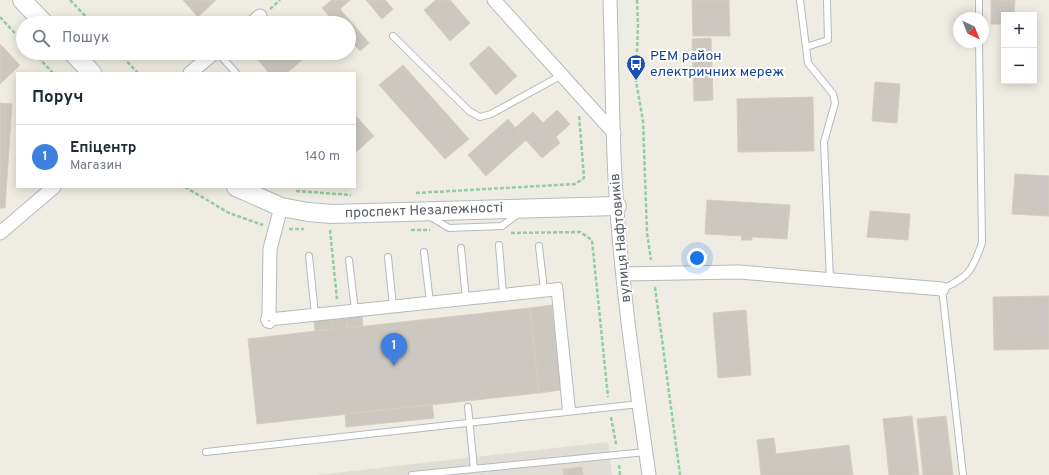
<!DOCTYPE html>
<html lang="uk">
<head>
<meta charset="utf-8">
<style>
	body { margin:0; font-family:Overpass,sans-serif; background:#f2f2f3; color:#1f2937 }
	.controls { position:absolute; right:12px; top:12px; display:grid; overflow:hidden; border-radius:0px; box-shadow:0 2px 10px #0003 }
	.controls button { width:36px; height:36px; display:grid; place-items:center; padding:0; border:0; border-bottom:1px solid #e0e1e3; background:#fff; color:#1f2937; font:20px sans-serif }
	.compass { position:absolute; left:953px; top:12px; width:36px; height:36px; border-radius:50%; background:#fff; box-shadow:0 2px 10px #0003; rotate:137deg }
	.you { position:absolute; left:697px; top:258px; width:14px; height:14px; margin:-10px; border:3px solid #fff; border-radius:50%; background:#1a73e8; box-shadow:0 0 0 6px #1a73e833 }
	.badge { display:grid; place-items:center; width:26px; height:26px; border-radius:50%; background:#fb201d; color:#fff; font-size:13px; font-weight:700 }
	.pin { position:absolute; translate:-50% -33px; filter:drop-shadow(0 1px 2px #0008) }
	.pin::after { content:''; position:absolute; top:21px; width:14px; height:12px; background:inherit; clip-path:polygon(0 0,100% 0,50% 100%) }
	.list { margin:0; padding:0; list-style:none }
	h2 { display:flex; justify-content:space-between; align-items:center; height:52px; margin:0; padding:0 16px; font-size:17px }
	h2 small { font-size:13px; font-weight:400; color:#747a83 }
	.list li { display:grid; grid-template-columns:26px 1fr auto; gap:12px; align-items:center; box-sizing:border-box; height:64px; padding:0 16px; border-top:1px solid #e0e1e3 }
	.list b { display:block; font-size:15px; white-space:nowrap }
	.list p { margin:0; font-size:13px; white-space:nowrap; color:#747a83 }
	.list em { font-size:13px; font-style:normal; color:#747a83 }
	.icon { flex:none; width:22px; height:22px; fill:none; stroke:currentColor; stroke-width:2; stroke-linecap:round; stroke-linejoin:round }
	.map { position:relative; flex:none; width:1049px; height:475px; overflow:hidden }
	.search { position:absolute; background:#fff; box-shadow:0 2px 10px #0003; left:16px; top:16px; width:340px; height:44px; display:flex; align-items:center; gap:10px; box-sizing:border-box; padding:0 14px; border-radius:22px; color:#747a83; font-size:15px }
	.panel { position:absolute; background:#fff; box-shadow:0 2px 10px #0003; left:16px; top:72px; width:340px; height:116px; border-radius:0px }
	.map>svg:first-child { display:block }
	.industrial { fill:#e0ddd7 }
	.building { fill:#ccc8c1; stroke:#d5cdc0 }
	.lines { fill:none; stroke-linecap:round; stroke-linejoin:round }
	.service-casing { stroke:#b5babe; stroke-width:8 }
	.minor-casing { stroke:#b5babe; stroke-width:15 }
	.secondary-casing { stroke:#b6bbc1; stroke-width:20 }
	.path { stroke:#95cca0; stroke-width:2.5; stroke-dasharray:4 2; stroke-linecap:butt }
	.service { stroke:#fff; stroke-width:6 }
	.minor { stroke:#fff; stroke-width:13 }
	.secondary { stroke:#fff; stroke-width:18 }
	.labels { text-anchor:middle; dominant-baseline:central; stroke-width:4; stroke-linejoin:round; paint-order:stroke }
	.transit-label { font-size:14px; fill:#164399; stroke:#fff; text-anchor:start }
	.street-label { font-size:14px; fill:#5b6065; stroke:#fff }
</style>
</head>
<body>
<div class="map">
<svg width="1049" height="475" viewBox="0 0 1049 475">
	<rect width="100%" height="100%" fill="#efece3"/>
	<path class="industrial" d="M 608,442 L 612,475 L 317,475 Z"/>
	<path class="building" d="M 183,0 L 216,0 L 198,17 Z
		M 332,0 L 350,0 L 340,9 L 369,43 L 360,51 L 349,39 L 349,23 L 335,23 L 322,8 Z
		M 366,0 L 385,0 L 393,9 L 382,19 Z
		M 436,0 L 450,0 L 470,23 L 450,41 L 424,10 Z
		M 692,0 L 729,0 L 730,36 L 693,36 Z
		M 991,0 L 1015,0 L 1014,15 L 1004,15 L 1004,24 L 991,24 Z
		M 711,38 L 713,100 L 694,101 L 692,39 Z
		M 0,44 L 20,65 L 0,84 Z
		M 489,46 L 517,76 L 496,95 L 469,64 Z
		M 266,53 L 310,53 L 287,73 L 269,73 L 258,60 Z
		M 403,65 L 469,139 L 445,159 L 379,85 Z
		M 875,82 L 900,84 L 897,123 L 872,121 Z
		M 813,97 L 814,151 L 738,152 L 737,99 Z
		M 0,103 L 12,104 L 5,208 L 0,208 Z
		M 557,110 L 570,124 L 556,137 L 560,143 L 542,158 L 515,128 L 533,112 L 543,123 Z
		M 355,115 L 374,136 L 355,153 Z
		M 508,119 L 526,140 L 486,176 L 468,155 Z
		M 1015,174 L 1049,176 L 1049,216 L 1012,214 Z
		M 707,200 L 790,205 L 787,239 L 752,237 L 752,240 L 741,240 L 742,236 L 705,234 Z
		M 870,211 L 910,214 L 908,240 L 867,237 Z
		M 1049,296 L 1049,349 L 994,350 L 993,297 Z
		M 552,305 L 561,390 L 539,393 L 530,308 Z
		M 530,308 L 539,393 L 257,424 L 248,339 L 333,329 L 332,320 L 346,318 L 347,328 Z
		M 746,310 L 751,375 L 718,378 L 713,313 Z
		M 362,314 L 363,326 L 347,328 L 346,318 L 332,320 L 333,329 L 315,331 L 314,320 Z
		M 432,404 L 434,418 L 346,427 L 345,414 Z
		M 912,416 L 919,475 L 889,475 L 883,419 Z
		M 946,416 L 953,475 L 923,475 L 917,419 Z
		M 774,438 L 776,454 L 849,445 L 853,475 L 761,475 L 757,440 Z
		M 582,467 L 583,475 L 564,475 L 563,469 Z"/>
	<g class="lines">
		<g class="service-casing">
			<path id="service" d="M 800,0 L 808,63 L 833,94 L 835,103 L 824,142 L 830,280
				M 979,0 L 979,18
				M 393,36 L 469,111 L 480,117 L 491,114 L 562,75
				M 806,47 L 828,40 L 827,0
				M 218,53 L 236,73
				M 429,216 L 449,228 L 502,226 L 518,214
				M 499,245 L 503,294
				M 539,246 L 544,290
				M 461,248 L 466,300
				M 424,252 L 430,302
				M 309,256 L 315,314
				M 388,257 L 393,306
				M 349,260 L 355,310
				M 555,293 L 566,411
				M 274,316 L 274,322 L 270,325 L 266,324 L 264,320 L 265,316 L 269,314 L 274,316 L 559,286 L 572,410
				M 274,322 L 560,292
				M 468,407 L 474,469
				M 206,452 L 639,404
				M 412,475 L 646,452
				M 963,475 L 942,289 C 969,277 972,271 982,243 L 979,42"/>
		</g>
		<g class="minor-casing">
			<path id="minor" d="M 494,0 L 614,133
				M 610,0 C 612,59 612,119 615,178 C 620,277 635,377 649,475
				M 252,23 L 260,16
				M 190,73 L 214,53
				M 0,233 L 54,187
				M 623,274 L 739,272 L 942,289
				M 269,314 L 270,249 L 281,207"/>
		</g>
		<g class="secondary-casing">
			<path id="secondary" d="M 22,0 L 44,23
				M 73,53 L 92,73
				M 236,187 L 281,207 L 308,212 L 332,214 L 617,206"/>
		</g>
		<path class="path" d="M 70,0 L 92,23
			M 637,0 L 638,24 L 636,81 L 643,121 L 647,233 L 651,260
			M 270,9 L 280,0
			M 0,17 L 23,42
			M 34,53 L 53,73
			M 119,53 L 138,73
			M 185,187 L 229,213 L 263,225
			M 296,191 L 351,195
			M 416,193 L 575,184 L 584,178 L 579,115
			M 289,229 L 304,229
			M 330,230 L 337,299
			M 411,230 L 430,230
			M 511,233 L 580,232 L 592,240 L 608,397
			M 655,287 L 680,475
			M 611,417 L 616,444
			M 619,465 L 620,475"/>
		<use href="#service" class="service"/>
		<use href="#minor" class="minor"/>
		<use href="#secondary" class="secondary"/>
	</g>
	<defs>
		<g id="bus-pin" transform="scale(1)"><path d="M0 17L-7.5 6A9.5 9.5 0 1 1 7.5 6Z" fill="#1a4fb4" stroke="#fff"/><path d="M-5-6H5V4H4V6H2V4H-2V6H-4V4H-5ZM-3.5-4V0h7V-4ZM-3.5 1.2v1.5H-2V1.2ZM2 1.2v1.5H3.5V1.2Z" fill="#fff"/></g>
	</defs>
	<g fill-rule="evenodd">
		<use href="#bus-pin" x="636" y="64"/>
	</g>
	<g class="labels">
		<g class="transit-label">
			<text x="650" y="56">РЕМ район<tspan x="650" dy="16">електричних мереж</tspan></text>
		</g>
		<g class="street-label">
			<text transform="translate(424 211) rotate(-2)">проспект Незалежності</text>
			<text transform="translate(621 238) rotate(-95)">вулиця Нафтовиків</text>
		</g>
	</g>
</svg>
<div class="controls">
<button>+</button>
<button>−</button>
</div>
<svg class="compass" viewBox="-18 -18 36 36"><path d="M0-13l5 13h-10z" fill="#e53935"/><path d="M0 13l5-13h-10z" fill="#747a83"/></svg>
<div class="you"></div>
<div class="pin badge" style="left:394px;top:366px;background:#3f7fe0">1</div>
<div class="search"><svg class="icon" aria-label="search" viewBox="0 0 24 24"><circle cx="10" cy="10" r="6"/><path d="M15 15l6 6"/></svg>Пошук</div>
<section class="panel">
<h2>Поруч<small></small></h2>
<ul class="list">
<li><span class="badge" style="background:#3f7fe0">1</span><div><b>Епіцентр</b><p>Магазин</p></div><em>140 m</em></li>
</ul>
</section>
</div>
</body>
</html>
